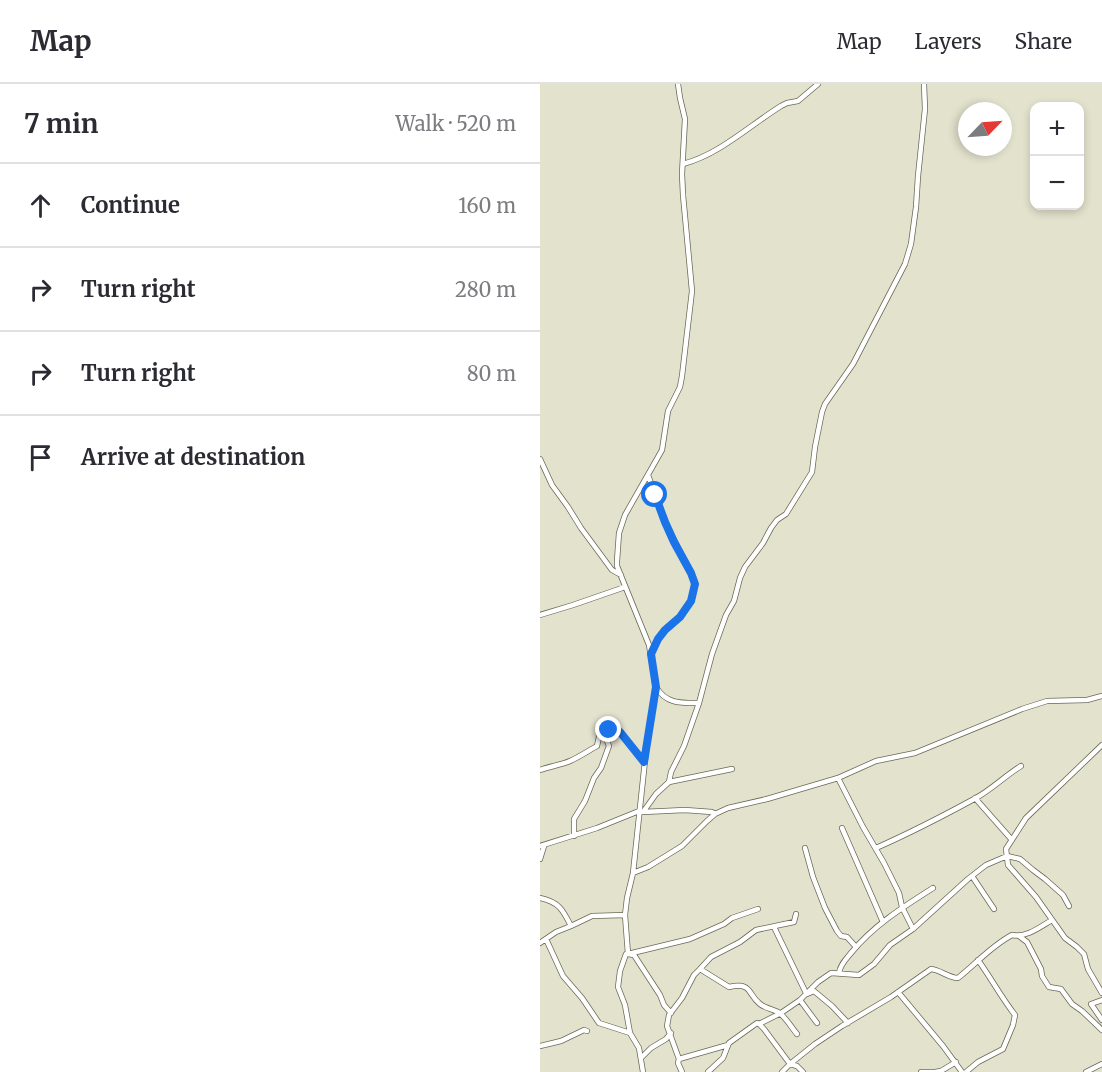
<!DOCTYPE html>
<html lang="en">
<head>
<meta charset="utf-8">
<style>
	body { margin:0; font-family:Merriweather,serif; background:#f7f7f7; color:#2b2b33 }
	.controls { position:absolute; right:18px; top:18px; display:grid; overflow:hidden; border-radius:12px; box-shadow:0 3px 9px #0003 }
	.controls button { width:54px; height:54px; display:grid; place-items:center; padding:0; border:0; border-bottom:2px solid #e1e1e2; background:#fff; color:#2b2b33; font:30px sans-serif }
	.compass { position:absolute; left:418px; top:18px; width:54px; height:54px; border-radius:50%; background:#fff; box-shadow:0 3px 9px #0003; rotate:65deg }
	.stop { position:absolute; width:18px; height:18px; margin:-14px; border:4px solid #1a73e8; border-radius:50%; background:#fff }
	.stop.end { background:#1a73e8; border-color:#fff; box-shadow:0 2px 6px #0008 }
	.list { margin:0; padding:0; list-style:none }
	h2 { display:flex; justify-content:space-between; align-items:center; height:78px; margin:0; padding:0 24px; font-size:26px }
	h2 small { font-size:20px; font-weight:400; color:#7c7c81 }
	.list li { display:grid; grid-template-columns:39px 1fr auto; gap:18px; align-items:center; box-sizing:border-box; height:84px; padding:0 24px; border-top:2px solid #e1e1e2 }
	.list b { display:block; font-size:22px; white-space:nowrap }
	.list em { font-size:20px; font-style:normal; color:#7c7c81 }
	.icon { flex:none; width:33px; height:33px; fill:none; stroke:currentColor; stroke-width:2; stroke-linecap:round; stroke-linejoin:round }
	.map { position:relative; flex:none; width:562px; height:988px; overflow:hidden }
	header { display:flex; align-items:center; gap:36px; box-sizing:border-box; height:84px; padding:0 30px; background:#fff; border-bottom:2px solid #e1e1e2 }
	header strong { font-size:28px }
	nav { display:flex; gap:33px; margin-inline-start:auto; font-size:21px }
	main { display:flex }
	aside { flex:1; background:#fff }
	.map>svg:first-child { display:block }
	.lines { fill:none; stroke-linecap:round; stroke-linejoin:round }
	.minor-casing { stroke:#696956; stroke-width:6 }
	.minor { stroke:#fff; stroke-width:4.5 }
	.route { stroke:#1a73e8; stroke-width:8 }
</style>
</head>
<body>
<header>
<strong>Map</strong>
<nav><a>Map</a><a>Layers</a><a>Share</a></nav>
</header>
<main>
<aside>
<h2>7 min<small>Walk · 520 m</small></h2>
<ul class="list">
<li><svg class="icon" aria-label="ahead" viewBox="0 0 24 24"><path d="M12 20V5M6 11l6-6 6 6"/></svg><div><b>Continue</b></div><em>160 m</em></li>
<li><svg class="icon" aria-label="right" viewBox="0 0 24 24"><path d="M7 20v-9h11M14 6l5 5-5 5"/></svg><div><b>Turn right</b></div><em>280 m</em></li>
<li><svg class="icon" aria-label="right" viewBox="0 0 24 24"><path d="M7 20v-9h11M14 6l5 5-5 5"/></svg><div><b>Turn right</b></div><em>80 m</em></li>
<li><svg class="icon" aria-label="arrive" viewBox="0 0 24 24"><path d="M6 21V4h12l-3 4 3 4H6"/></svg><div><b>Arrive at destination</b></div></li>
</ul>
</aside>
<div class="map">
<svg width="562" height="988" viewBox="0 0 562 988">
	<rect width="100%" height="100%" fill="#e3e2cd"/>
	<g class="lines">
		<g class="minor-casing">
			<path id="minor" d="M 143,80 C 180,70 209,42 241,22 L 247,19 L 258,17 L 278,0
				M 0,375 L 12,401 L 28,423 L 41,444 L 72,486 L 81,491
				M 108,391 L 125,438 L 151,489 L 155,500 L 151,517 L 140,533 L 125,546 L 118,555 L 111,570
				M 0,531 L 33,521 L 85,503
				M 116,603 C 126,620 141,619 159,619
				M 562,661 L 486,734 L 466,765 L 468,781 L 496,813 L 525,854 L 537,863 L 544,870 L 548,885 L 562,909
				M 0,686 C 8,683 24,680 30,677 C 39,673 48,667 57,662 L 59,653 C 65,648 73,642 80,648 L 104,678
				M 298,694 L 323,743 L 344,779 L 359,809 L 362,823 L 373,845
				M 129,698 L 192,685
				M 435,714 L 472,756
				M 103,728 L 145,726 L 172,728 L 175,730
				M 302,744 L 343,838
				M 34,752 L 34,735 L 45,717 L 54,694 L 61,684 L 69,662 L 64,649
				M 0,762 L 57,744 L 99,727 L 103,728 L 116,710 L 129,698 L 131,688 L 144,662 L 159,619 L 172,570 L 186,531 L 194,517 L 200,494 L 205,483 L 223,459 L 231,444 L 237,436 L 246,430 L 272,388 L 275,363 L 282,328 L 285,320 L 313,280 L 365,180 L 371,160 L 376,123 L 378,92 L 385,25 L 384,0
				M 265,764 L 273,793 L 285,824 L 297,847 L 301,852 L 307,853 L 316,863
				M 336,764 C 370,749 403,732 436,714 C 452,705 465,692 481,682
				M 0,775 L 4,762
				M 93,789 L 108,783 L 142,762 L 167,737 L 175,730 L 188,724 L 227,715 L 298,694 L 336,677 L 375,669 L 482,625 L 507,617 L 547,616 L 562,612
				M 432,792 L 454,825
				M 0,814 C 19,818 23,826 31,842 L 52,832 L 85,831
				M 234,843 L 266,909
				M 479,852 L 487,858 L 501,885 L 502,892 L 509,903 L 521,905 L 532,920 L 542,927 L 562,946
				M 6,855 L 23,892 L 42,914 L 59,939 L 90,949
				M 0,859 L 16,848 L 31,842
				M 160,885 L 171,873 L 200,858 L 216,846 L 254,838 L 256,830
				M 299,889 C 300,881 306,875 311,869 C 334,841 363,823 393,804
				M 358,908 L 403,962 L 422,988
				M 267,910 L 274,907 L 292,922 L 308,939
				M 260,916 L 277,939
				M 562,916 L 551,920 L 562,936
				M 131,929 L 124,921 L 120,911 L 94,871 L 88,870 L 150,855 L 184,840 L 192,834 L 218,825
				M 219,940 L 241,929 L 260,916 L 278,898 L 291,889 L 319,891 L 334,880 L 350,861 L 373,845 L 428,795 L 446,781 L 467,772 L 480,775 L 493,786 L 505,795 L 523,811 L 529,822
				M 0,962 L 21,957 L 44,946 L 47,947
				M 101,974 L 111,964 L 126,955 L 131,949
				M 139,975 L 188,961
				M 103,988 L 99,964 L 90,949 L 85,921 L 78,903 L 80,887 L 86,870 L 88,870 L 85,831 L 87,814 L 93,789 L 107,658 L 116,603 L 109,561 L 77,482 L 77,477 L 79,449 L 85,431 L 122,366 L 128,327 L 140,303 L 142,292 L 152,207 L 143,111 L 142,90 L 145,35 L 140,14 L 138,0
				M 142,988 L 138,979 L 139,975 L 127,942 L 129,931 L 142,914 L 154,891 L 160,885 L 189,903 C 213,898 207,910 220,920 C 225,924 232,925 238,928 C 245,932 251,943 257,950
				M 168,988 L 183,974 L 189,959 L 217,939 L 219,940 L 224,945 L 250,980 L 257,982 L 263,988
				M 242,988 L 250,980 L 275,960 L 302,942 L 351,913 L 391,885 C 401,886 408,894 418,894 C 437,879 451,862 472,851 C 486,854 500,843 512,836
				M 381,988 L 393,988
				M 395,988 L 401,987 L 416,978
				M 426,988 L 438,978 L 463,965 L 473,941 L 475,931 C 461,913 451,894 438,876
				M 546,988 L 562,980"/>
		</g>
		<use href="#minor" class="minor"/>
	</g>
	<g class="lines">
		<path class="route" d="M 69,646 L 77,646 L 80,648 L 104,678 L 116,603 L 111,570 L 118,555 L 125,546 L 140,533 L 151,517 L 155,500 L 151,489 L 134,458 L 125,438 L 115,411"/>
	</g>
</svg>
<div class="controls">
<button>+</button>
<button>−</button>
</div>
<svg class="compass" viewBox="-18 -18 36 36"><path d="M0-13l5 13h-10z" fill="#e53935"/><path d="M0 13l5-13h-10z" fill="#7c7c81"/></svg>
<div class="stop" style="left:115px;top:411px"></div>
<div class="stop end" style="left:69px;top:646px"></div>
</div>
</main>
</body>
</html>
